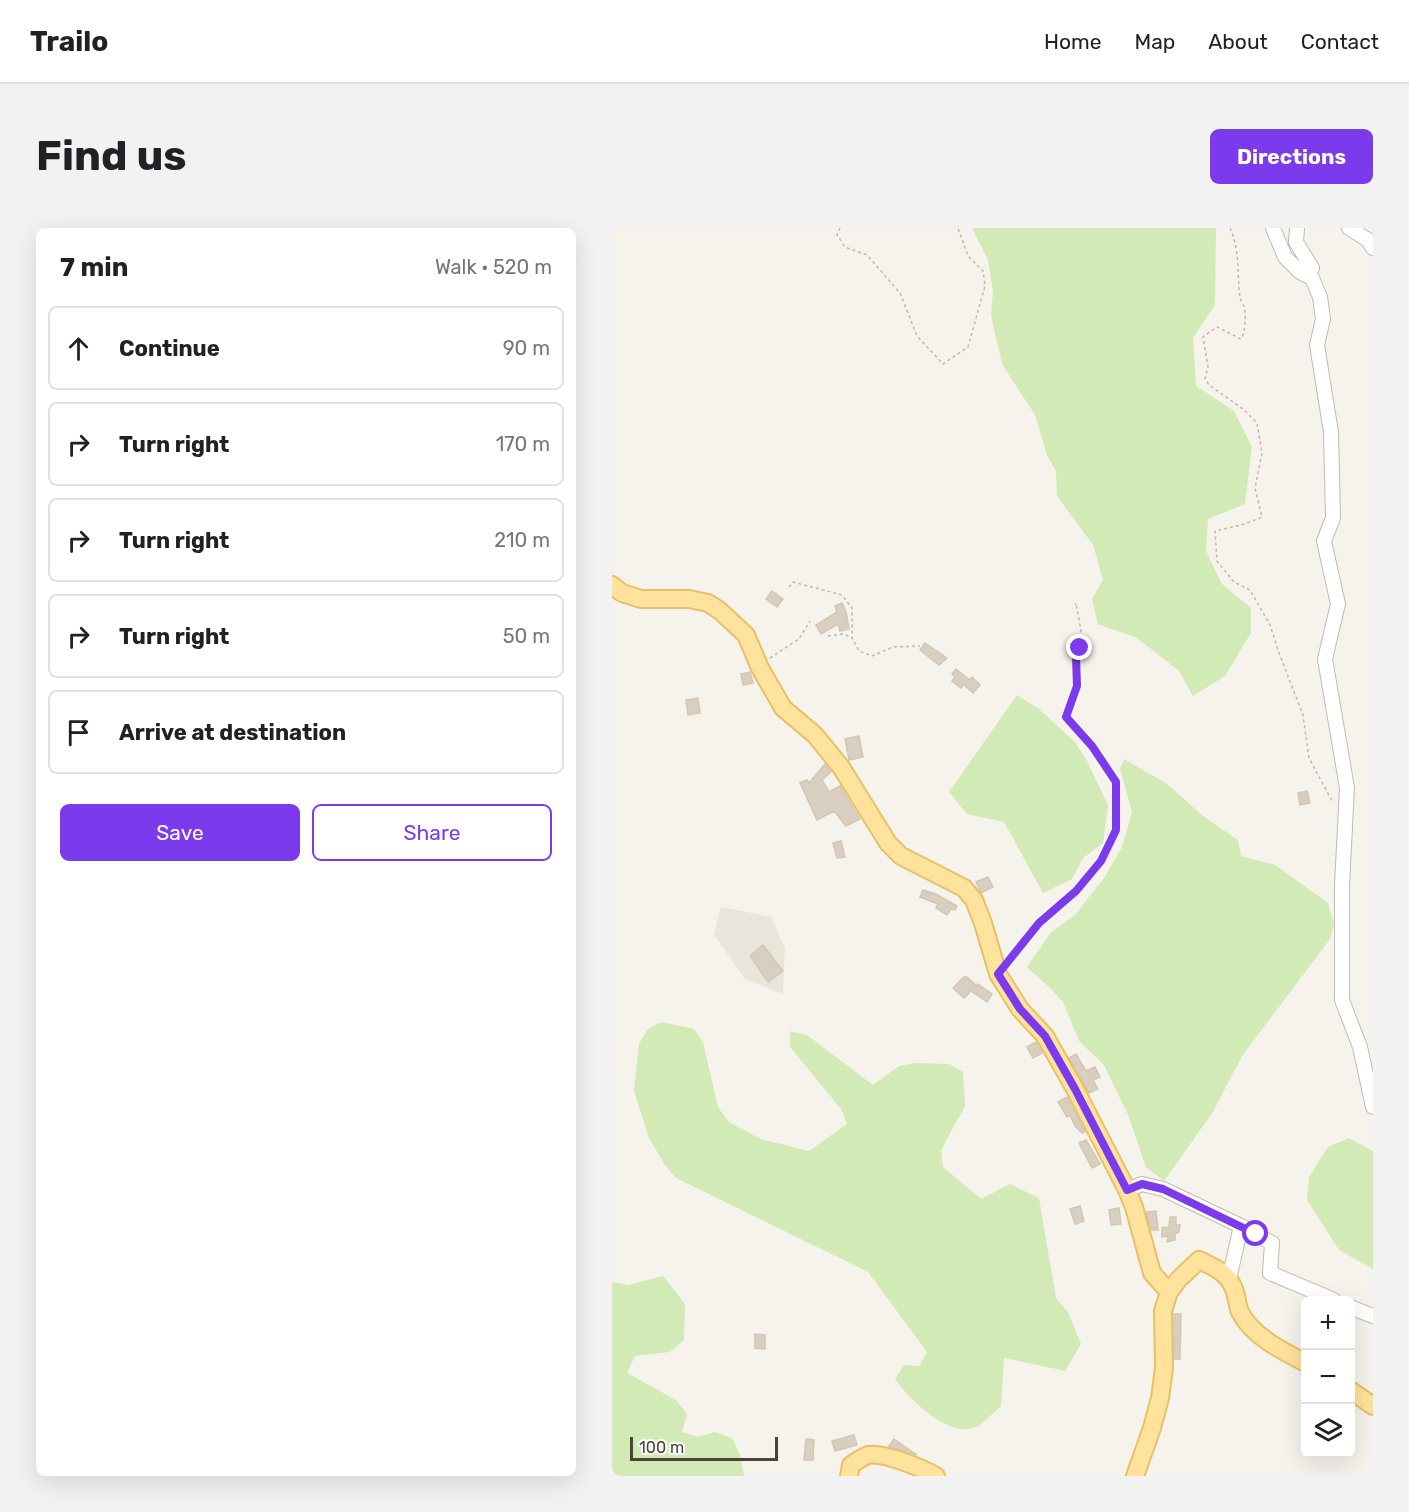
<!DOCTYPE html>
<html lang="en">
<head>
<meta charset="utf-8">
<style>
	body { margin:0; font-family:Rubik,sans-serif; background:#f2f2f2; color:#202124 }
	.controls { position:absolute; right:18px; bottom:18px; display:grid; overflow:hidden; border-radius:9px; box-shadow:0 6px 24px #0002 }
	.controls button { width:54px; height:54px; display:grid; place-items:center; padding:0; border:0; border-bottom:2px solid #e0e0e0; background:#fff; color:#202124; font:30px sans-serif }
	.scale { position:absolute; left:18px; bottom:15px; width:148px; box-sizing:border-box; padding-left:6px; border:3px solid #4b4439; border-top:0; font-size:16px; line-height:21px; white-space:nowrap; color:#4b4439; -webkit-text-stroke:4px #fff; paint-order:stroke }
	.stop { position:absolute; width:18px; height:18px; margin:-14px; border:4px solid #7c3aed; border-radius:50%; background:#fff }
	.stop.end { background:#7c3aed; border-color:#fff; box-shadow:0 2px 6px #0008 }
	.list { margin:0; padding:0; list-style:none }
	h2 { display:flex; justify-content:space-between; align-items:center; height:78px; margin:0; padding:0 24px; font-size:26px }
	h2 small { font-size:20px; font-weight:400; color:#757577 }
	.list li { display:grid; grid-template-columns:39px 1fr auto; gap:18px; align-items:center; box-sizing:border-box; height:84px; margin:0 12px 12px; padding:0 12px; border:2px solid #e0e0e0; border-radius:9px }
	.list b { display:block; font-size:22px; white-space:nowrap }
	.list em { font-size:20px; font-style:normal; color:#757577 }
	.actions { display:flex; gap:12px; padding:18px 24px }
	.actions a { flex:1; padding:14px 0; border:2px solid #7c3aed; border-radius:9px; text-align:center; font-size:21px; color:#7c3aed }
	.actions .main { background:#7c3aed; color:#fff }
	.icon { flex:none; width:33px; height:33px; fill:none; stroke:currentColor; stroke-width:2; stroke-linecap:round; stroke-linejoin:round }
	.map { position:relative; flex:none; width:761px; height:1248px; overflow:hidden; border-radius:9px }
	header { display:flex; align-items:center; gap:36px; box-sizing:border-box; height:84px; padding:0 30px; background:#fff; border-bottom:2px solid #e0e0e0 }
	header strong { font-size:28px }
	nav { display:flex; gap:33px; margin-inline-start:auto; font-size:21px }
	.intro { display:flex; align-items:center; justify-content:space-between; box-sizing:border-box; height:144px; padding:0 36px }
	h1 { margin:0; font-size:42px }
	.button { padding:15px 27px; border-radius:9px; background:#7c3aed; color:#fff; font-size:21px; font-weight:700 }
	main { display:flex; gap:36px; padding:0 36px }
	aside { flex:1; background:#fff; border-radius:9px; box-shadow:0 6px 24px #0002 }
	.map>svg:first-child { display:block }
	.residential { fill:#eae5da }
	.green { fill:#d2eab5 }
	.building { fill:#d8cfc1; stroke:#d3c7b4; stroke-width:1.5 }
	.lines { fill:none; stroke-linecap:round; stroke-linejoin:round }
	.minor-casing { stroke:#c2bbae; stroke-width:16 }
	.major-casing { stroke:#e6c16a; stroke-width:20 }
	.path { stroke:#c4b79f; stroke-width:1.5; stroke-dasharray:3 3; stroke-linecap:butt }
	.minor { stroke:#fff; stroke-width:14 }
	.major { stroke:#ffe39c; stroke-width:16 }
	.route { stroke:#7c3aed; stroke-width:8 }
</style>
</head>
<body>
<header>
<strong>Trailo</strong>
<nav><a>Home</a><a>Map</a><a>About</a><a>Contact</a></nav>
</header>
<div class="intro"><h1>Find us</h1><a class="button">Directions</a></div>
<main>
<aside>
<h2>7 min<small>Walk · 520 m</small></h2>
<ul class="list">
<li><svg class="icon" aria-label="ahead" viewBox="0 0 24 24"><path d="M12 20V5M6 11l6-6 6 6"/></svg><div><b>Continue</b></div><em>90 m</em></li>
<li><svg class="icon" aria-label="right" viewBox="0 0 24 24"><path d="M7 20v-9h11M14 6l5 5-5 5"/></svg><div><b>Turn right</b></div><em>170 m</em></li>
<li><svg class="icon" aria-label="right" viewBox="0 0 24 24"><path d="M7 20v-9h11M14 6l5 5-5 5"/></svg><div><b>Turn right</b></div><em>210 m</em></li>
<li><svg class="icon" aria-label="right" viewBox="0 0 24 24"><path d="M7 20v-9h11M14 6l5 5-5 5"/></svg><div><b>Turn right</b></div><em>50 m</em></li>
<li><svg class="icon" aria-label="arrive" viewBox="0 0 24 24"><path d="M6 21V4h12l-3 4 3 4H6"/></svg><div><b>Arrive at destination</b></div></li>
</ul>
<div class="actions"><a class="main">Save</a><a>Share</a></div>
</aside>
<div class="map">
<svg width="761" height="1248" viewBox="0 0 761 1248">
	<rect width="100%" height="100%" fill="#f6f3ec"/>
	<path class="residential" d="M 109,679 L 159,689 L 173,721 L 171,766 L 133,751 L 102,707 Z"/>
	<path class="green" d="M 360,0 L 604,0 L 603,77 L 581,110 L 584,158 L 622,183 L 640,219 L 633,276 L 596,291 L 594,323 L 610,356 L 639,380 L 639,405 L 613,448 L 581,468 L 567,443 L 525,410 L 486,396 L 480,371 L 491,352 L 481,317 L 445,268 L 444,243 L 435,227 L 423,187 L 390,136 L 379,87 L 381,63 L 376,32 Z
		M 405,467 L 427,481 L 463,514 L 475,533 L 496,577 L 491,615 L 471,630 L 460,651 L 431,665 L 392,594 L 355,586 L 337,564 Z
		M 512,531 L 554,555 L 591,588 L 626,612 L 629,628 L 663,637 L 716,675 L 722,697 L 718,711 L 630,828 L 601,884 L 552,953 L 534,939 L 516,887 L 492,837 L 467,813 L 451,774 L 439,761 L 415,739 L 439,704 L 463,687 L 492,650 L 510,619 L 520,584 L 508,541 Z
		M 49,794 L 82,801 L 91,814 L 106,879 L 117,894 L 149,911 L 197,923 L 235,896 L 229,881 L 178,819 L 178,803 L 195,807 L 261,857 L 287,838 L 303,835 L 337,836 L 351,844 L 353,878 L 329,922 L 331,939 L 369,971 L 398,956 L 427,970 L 444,1070 L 456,1084 L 469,1116 L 453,1143 L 392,1130 L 389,1178 C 382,1184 372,1195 364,1199 C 337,1211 297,1171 283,1151 L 292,1137 L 307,1138 L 315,1124 L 256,1044 L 64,950 L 53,937 L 37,910 L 22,863 L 27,816 L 35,802 Z
		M 737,910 L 761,923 L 761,1041 L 727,1022 L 695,972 L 697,949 L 716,919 Z
		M 51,1048 L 73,1076 L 72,1112 L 58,1124 L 23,1128 L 15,1145 L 64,1172 L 75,1186 L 70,1204 L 86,1209 L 103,1204 L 120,1210 L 128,1227 L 132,1248 L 0,1248 L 0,1054 L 16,1057 Z"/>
	<path class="building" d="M 160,363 L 171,371 L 165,379 L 154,371 Z
		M 230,375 L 234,384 L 237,401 L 228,403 L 226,396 L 209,406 L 204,397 L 225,384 L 223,378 Z
		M 313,415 L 335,430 L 327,437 L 308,422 Z
		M 344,441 L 358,452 L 360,449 L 368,457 L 361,465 L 351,456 L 349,460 L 340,453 L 343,449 L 340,446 Z
		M 138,444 L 141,455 L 131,457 L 129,446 Z
		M 86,470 L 88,485 L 76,487 L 74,472 Z
		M 247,508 L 251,529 L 237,532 L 233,511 Z
		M 213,536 L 219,544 L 210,552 L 217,564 L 228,558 L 248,591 L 234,598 L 222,583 L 205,592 L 188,555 L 195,552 L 197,555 Z
		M 695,563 L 698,575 L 688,577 L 686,565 Z
		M 229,613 L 233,629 L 225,630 L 221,615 Z
		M 376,649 L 381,659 L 369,665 L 364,654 Z
		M 311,662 L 324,666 L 345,678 L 343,682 L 339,681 L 335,687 L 324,680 L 326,676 L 308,669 Z
		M 151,717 L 171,743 L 156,754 L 138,728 Z
		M 352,749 L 355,749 L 365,758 L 366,756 L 380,766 L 375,774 L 359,763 L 352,770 L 341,760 Z
		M 424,814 L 430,825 L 421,830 L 415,819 Z
		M 464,826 L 474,843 L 483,839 L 488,849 L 481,852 L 486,861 L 477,865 L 457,830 Z
		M 455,869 L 473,904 L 470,905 L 463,898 L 458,887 L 455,889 L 446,874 Z
		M 474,912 L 488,936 L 480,940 L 467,915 Z
		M 468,978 L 472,993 L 463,996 L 458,981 Z
		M 507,980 L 509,996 L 499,997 L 497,982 Z
		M 544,983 L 546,1002 L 539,1002 L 534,984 Z
		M 558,989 L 564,989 L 564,997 L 568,997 L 567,1004 L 563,1006 L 563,1012 L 555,1014 L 556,1008 L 550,1009 L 550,1000 L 557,999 Z
		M 562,1086 L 569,1086 L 568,1131 L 562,1131 Z
		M 143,1106 L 153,1107 L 153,1121 L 143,1120 Z
		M 242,1207 L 245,1217 L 223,1223 L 220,1213 Z
		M 194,1211 L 202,1212 L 201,1232 L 192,1232 Z
		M 282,1211 L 305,1227 L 279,1219 L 277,1218 Z"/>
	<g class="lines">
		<g class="minor-casing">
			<path id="minor" d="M 661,0 L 673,29 L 688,44 L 700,40 L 684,14 L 685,0
				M 737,0 L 756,12 L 761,20
				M 688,44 L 700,50 L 708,69 L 711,91 L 705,117 L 719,204 L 721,290 L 712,313 L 726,376 L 713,431 L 735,560 L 730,657 L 730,772 L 748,819 L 761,879
				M 515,962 L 530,956 L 551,961 L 629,998
				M 617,1051 L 629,998 L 660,1015 L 658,1045 L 722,1072
				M 738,1079 L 761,1088"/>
		</g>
		<g class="major-casing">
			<path id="major" d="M 0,357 L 10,365 L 29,371 L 77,371 L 96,375 L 107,382 L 134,407 L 148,440 L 171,480 L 203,507 L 229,539 L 276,615 L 289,628 L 352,660 L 362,672 L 371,695 L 386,746 L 408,781 L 433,808 L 463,861 L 515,962 L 522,979 L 540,1045 L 557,1064
				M 738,1162 L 761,1178
				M 237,1248 L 239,1237 C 244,1234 250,1229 256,1227 C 271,1224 310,1240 324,1248
				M 523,1248 L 540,1200 L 548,1170 L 552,1140 L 551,1083 L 557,1064 L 567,1051 L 587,1032 C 602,1039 616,1045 622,1061 C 625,1068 625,1077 628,1084 C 640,1108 670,1123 694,1135"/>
		</g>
		<path class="path" d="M 228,0 L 225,7 L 233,19 L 255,27 L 288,65 L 305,108 L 331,136 L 356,119 L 373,58 L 371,43 L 356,28 L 346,0
			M 618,0 C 628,22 625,46 628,70 C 628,71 631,77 632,78 C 634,88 634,102 629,111 L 605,99 L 591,109 L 596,139 L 593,151 L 597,157 L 631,181 L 645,195 L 650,225 L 643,260 L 650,289 L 633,296 L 603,303 L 605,333 L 622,354 L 638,362 L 658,397 L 667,425 L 691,487 L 697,530 L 720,573 L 722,574
			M 177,359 L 181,354 L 230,367 L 240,380 L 240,410 L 247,423 L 260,428 L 281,419 L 308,418
			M 216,408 L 231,406 L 240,410
			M 158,430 L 187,411 L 198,393
			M 395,733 L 427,695 L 464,663 L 489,633 L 504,602 L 504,554 L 480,518 L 454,489 L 465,458 L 464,428 L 470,408 L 464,375 L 463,377"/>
		<use href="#minor" class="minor"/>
		<use href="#major" class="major"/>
	</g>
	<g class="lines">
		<path class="route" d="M 468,420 L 464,428 L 465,458 L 454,489 L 480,518 L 504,554 L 504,602 L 489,633 L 464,663 L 427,695 L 386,746 L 408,781 L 433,808 L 463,861 L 515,962 L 530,956 L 551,961 L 644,1006"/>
	</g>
</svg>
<div class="controls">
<button>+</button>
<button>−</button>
<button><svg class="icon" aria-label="layers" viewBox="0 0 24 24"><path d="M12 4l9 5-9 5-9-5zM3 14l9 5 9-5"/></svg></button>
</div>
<div class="scale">100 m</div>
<div class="stop" style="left:644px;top:1006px"></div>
<div class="stop end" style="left:468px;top:420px"></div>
</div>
</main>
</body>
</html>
